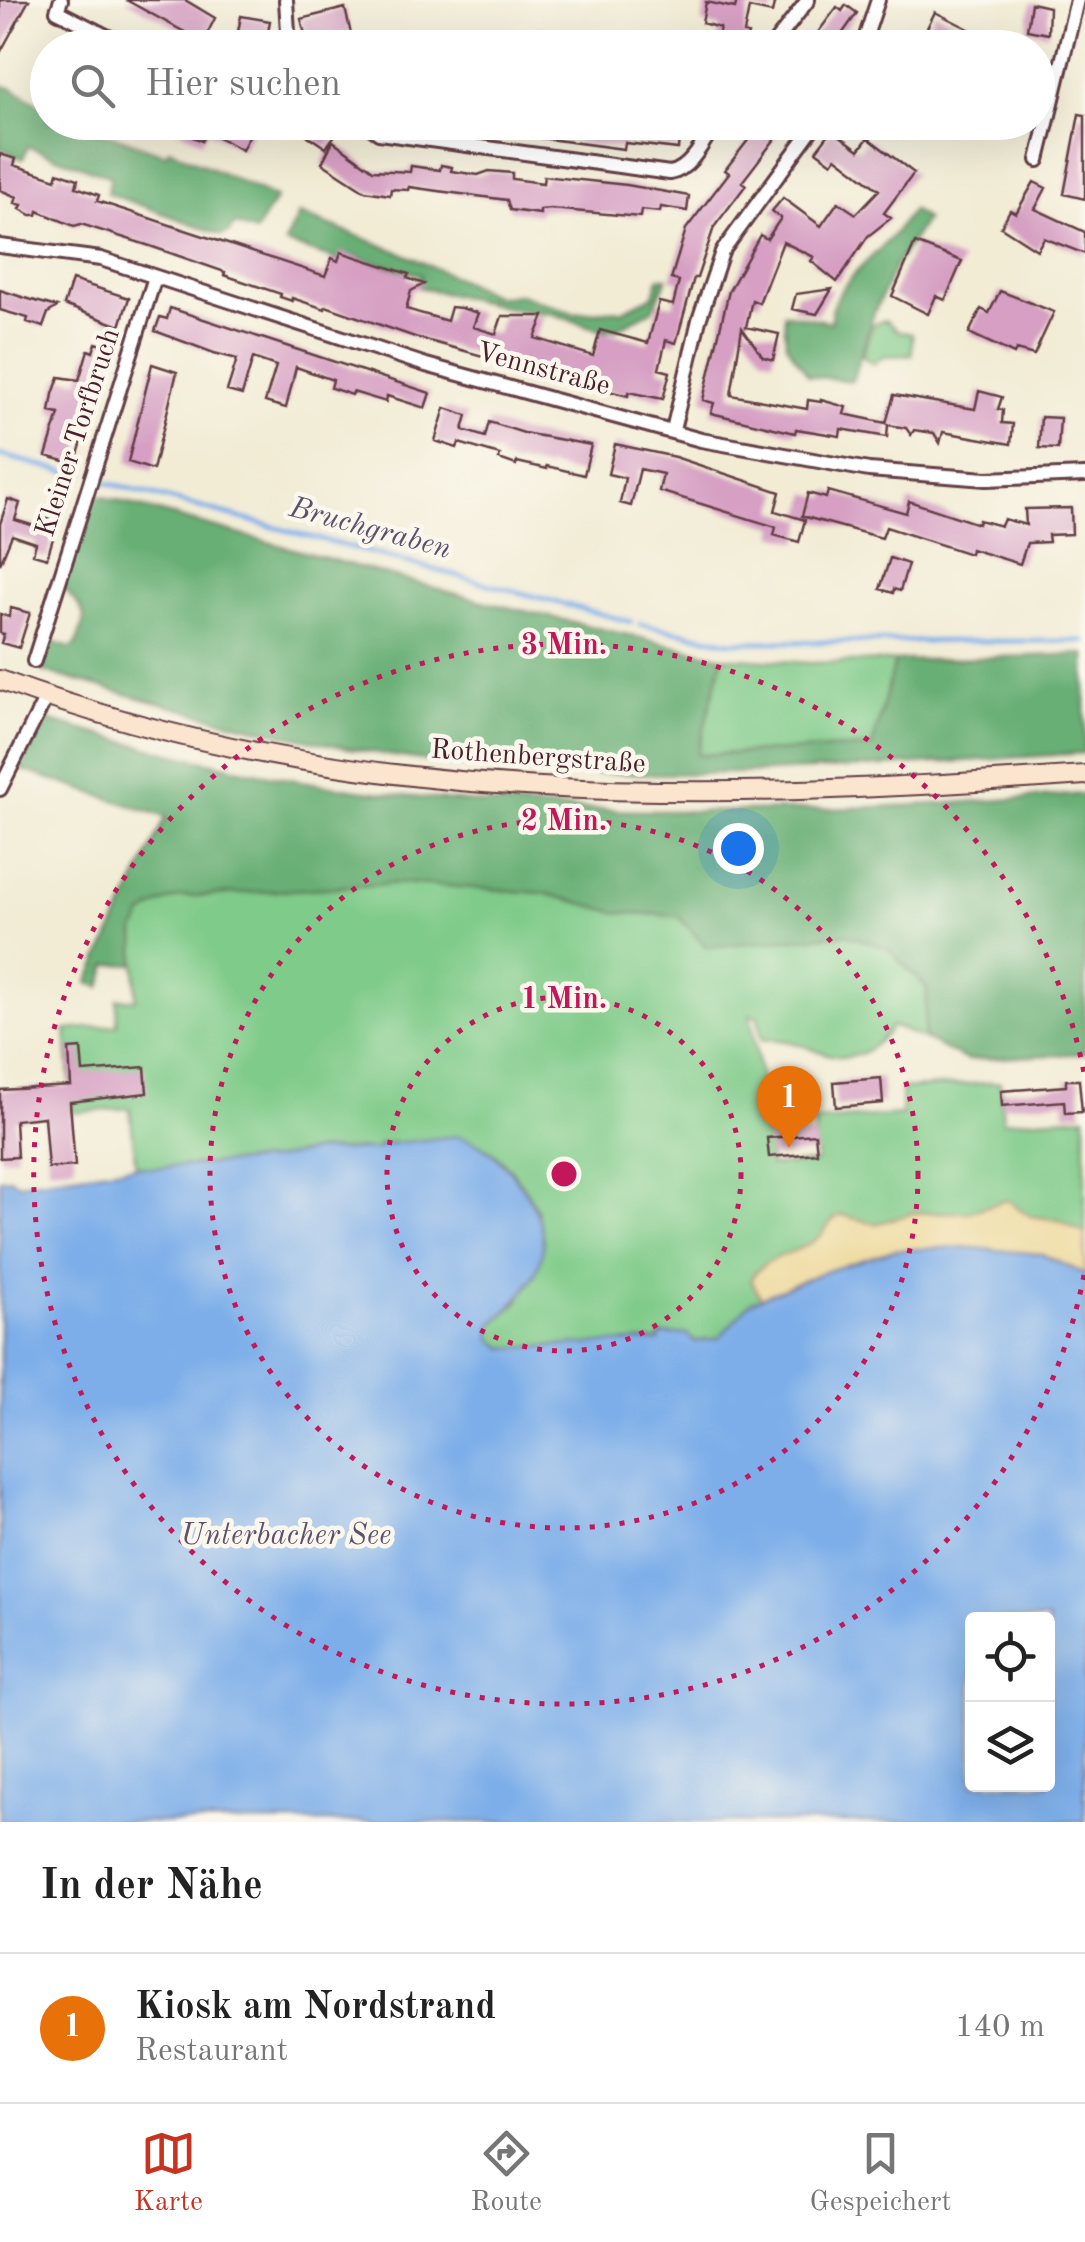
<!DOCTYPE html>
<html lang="de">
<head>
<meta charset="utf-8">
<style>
	body { margin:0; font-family:"Old Standard TT",serif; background:#f6f6f6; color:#222 }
	.controls { position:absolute; right:30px; bottom:30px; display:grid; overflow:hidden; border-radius:10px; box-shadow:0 10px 40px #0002 }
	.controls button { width:90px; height:90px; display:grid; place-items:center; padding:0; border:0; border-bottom:2px solid #e0e0e0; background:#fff; color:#222; font:50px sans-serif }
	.you { position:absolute; left:738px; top:848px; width:35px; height:35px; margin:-25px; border:8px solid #fff; border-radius:50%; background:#1a73e8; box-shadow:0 0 0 15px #1a73e833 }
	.badge { display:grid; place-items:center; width:65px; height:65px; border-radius:50%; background:#c8321e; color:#fff; font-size:32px; font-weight:700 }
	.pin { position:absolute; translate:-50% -82px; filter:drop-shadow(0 2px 5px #0008) }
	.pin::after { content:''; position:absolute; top:52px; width:35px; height:30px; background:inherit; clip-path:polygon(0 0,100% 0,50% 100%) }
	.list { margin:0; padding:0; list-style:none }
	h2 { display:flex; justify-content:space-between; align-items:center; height:130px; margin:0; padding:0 40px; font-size:42px }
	h2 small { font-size:32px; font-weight:400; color:#767676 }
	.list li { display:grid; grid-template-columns:65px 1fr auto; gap:30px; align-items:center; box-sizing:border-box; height:150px; padding:0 40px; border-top:2px solid #e0e0e0 }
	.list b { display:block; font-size:38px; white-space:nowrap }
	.list p { margin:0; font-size:32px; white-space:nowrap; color:#767676 }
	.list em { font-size:32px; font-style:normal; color:#767676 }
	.icon { flex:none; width:55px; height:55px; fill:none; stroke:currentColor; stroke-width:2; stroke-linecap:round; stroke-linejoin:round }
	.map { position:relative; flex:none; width:1085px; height:1822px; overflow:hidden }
	.search { position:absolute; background:#fff; box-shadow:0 10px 40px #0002; left:30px; right:30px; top:30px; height:110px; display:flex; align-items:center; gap:25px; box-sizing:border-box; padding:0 35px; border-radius:55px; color:#767676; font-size:38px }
	.sheet { height:280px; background:#fff }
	nav { display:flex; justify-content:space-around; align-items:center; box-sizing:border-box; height:140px; border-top:2px solid #e0e0e0; background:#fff; font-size:28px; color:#767676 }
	nav a { display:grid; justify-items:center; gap:5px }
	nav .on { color:#c8321e }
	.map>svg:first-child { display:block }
	.green { fill:#7fcb89; stroke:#64755a; stroke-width:2.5 }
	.forest { fill:#67af75; stroke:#586750; stroke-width:2.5 }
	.sand { fill:#eeda9e; stroke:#9c7c64; stroke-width:2.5 }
	.water { fill:#7daee9; stroke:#64668a; stroke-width:2.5; fill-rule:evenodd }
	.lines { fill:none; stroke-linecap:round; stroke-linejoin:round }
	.stream { stroke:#7daee9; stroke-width:5 }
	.building { fill:#d69fc3 }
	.minor-casing { stroke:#633e44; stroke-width:18 }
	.secondary-casing { stroke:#633e44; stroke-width:22 }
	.minor { stroke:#fff; stroke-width:12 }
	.secondary { stroke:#fbe5cf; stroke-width:18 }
	.ring { fill:none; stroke:#c2185b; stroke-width:5; stroke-dasharray:5 10 }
	.labels { text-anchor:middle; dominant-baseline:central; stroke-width:9; stroke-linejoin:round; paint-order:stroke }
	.street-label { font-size:28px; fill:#4a1f2b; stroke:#fbf7ec }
	.water-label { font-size:30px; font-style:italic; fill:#5c516e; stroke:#fbf7ec }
	.centre { fill:#c2185b; stroke:#fbf7ec; stroke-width:5 }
	.ring-label { font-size:30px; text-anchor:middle; font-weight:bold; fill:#c2185b; stroke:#fbf7ec; stroke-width:9; stroke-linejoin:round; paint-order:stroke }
</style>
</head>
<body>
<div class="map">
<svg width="1085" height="1822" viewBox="0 0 1085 1822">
	<rect width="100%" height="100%" fill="#fbf7ec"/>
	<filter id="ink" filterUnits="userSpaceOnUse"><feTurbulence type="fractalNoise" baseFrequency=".01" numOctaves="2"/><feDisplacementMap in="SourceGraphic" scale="20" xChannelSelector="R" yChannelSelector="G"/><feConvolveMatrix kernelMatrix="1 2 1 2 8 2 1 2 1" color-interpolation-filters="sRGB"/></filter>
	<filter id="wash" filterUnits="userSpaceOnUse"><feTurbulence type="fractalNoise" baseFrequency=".0048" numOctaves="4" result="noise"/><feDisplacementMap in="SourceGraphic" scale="40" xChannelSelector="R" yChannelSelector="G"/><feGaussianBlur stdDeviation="2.25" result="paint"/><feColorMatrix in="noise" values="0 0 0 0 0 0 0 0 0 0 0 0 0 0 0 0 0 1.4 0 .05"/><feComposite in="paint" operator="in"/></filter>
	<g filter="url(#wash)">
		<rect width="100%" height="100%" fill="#f2ecd5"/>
		<path class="green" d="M 885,320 L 898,331 L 912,334 L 912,355 L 883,356 L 873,364 L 862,356 L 872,325 Z
			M 723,657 L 809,663 L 895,661 L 872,747 L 697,755 Z
			M 403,883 L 543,893 L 615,911 L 678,916 L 706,947 L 846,934 L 887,948 L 927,988 L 924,1039 L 892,1026 C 844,1090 818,1034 762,1040 L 758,1017 L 750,1015 L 765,1104 L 770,1166 L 817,1162 L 814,1121 L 902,1115 L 901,1089 L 1000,1082 L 1003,1121 L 1085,1116 L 1085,1233 L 1058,1220 L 1029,1216 L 1007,1200 L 969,1212 L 914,1213 L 876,1224 L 841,1216 L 833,1219 L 823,1235 L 810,1244 L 756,1271 L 751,1279 L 761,1298 L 751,1302 L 719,1338 L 694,1342 L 687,1334 L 661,1335 L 660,1341 L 504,1348 L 492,1339 L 492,1325 L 519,1301 L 538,1211 C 527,1192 510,1162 489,1150 C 468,1138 403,1142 379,1144 L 377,1149 L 316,1151 L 270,1160 L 153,1168 L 136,1166 L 130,1108 L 73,1113 L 66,1030 L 117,1025 L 117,999 L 136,999 L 135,931 L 143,915 L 159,904 L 179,897 Z"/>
		<path class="forest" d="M 0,85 L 14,89 L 47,109 L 48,122 C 88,122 127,142 166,154 L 169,149 L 276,198 L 255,232 L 234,224 L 230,232 L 222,235 L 107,193 L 111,177 L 28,146 L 23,159 L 0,148 Z
			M 912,210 L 926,219 L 895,266 L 874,313 L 852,381 L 809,376 L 786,344 L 784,313 L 831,322 C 828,289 873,259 892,236 C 899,228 905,218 912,210 Z
			M 299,214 L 402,253 L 497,297 L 520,294 L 574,313 L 623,310 L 654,295 L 659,277 L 667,278 L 653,310 L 616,329 L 600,330 L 554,314 L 514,309 L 418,287 L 421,275 L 342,253 L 338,260 L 285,243 Z
			M 89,493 L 490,603 L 723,657 L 697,755 L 872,747 L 895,661 L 1085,654 L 1085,753 C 881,766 676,785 472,766 C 326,752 183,710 42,671 L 52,642 L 70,648 L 76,645 C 89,609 86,615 63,588 Z
			M 48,720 C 150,750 253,775 358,790 C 599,823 844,812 1085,794 L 1085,1053 L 967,1060 L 924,1039 L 927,988 L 888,948 L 846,934 L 706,947 L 678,916 L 615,912 L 543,893 L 403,883 L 179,897 L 159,904 L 143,915 L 135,931 L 135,964 L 108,965 L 101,987 L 88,983 L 166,817 L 20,769 Z"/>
		<path class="sand" d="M 1007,1200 L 1030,1216 L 1058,1220 L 1085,1233 L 1085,1274 L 1041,1254 L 894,1250 L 824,1272 L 761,1298 L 751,1279 C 764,1254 799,1255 819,1237 C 829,1229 828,1220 841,1215 L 876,1224 L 914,1213 L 969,1212 Z"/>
		<path class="water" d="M 457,1136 C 481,1141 499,1157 514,1176 C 563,1239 546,1275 492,1325 L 492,1339 L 504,1348 L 659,1341 L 660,1335 L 687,1334 L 694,1342 L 719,1338 L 751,1302 L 824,1272 L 894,1250 L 963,1247 L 1041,1254 L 1085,1274 L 1085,1822 L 0,1822 L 0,1179 L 10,1178 L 18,1183 L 136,1166 L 153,1168 L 270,1160 L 315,1151 L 377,1149 L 379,1145 ZM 972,1620 L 1048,1620 L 1048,1784 L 972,1784 Z"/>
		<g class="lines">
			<path class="stream" d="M 0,455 L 82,476
				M 97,480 L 631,622
				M 640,624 L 730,642 L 1085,641"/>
		</g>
		<g id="blocks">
			<path class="building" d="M 0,0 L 29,0 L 0,53 Z
				M 126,0 L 185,0 L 215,18 L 203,42 Z
				M 737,0 L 775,0 L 772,13 L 749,8 L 744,33 L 748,34 L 745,48 L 715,48 L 720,28 L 702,23 L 706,2 L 735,8 Z
				M 1031,3 L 1049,7 L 1048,34 L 1027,30 Z
				M 846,5 L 857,13 L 832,48 L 824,48 L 813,39 L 837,7 L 842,11 Z
				M 345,8 L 351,34 L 308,46 L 301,19 Z
				M 935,12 L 971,30 L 964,48 L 917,48 Z
				M 241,16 L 270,21 L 265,48 L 235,48 Z
				M 1079,114 L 1085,115 L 1085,199 L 1064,194 Z
				M 160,122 L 256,122 L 242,150 L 207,131 L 202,141 Z
				M 292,122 L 328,122 L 336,128 L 332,133 L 335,135 L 326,148 L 308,136 L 310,133 Z
				M 482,122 L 610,122 L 618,129 L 636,131 L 637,123 L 688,124 L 687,138 L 679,137 L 678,149 L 625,143 L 624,149 L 481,130 Z
				M 762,122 L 788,122 L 742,182 L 746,185 L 714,227 L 697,278 L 694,278 L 676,343 L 666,340 L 659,369 L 670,372 L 663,399 L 629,392 L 628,396 L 597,388 L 415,337 L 326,306 L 325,309 L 292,298 L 292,301 L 280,297 L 281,294 L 224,275 L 225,272 L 150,246 L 81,224 L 74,226 L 38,211 L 37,215 L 31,215 L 20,209 L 22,205 L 15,203 L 17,197 L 0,190 L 0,154 L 16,159 L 14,165 L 56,179 L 58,172 L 78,179 L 76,187 L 99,195 L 97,201 L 325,276 L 332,258 L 338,261 L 341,252 L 409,274 L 407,278 L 424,284 L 411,291 L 406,309 L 447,321 L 451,307 L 461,308 L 478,313 L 473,327 L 496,334 L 502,316 L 544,316 L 535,338 L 593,356 L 600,330 L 648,343 L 659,302 L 673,305 L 679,281 L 671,279 L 686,229 L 729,173 L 725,170 Z
				M 832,130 L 859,150 L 868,138 L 914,173 L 884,213 L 891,218 L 868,236 L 837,282 L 811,261 L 814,257 L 783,242 L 759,303 L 752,300 L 746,327 L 779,334 L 773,360 L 763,357 L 742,328 L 731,395 L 807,409 L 808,400 L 821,402 L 821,400 L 846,407 L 844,414 L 886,423 L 894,395 L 975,409 L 979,391 L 1002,397 L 998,409 L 1003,410 L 1002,423 L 1013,424 L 1011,444 L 943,432 L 940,443 L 934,433 L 914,430 L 911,435 L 906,428 L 888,425 L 887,437 L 841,429 L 840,436 L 796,429 L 795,433 L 711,413 L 714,403 L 703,400 L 729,291 L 760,235 L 767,239 L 781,218 L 772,211 L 783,198 L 821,226 L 838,202 L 856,214 L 879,190 L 836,157 L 832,163 L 816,151 Z
				M 333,141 L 373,170 L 410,172 L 411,166 L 440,170 L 441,165 L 452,167 L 451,171 L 478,175 L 489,171 L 512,173 L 512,179 L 543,183 L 544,176 L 627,185 L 689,196 L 687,211 L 661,207 L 660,212 L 641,210 L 640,217 L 551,209 L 540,210 L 540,214 L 510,210 L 507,200 L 438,191 L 409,187 L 408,190 L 391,189 L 390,195 L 365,191 L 322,163 Z
				M 1034,182 L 1046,188 L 1035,209 L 1085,232 L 1085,254 L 1044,238 L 1037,250 L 1001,227 L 1010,210 L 1016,213 Z
				M 915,243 L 962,261 L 945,300 L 936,296 L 928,314 L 892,296 Z
				M 72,280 L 129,298 L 120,326 L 64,305 Z
				M 832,289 L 817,314 L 792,309 L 796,294 Z
				M 0,290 L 25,298 L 57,307 L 48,313 L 43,327 L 27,322 L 28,318 L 0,310 Z
				M 1000,291 L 1054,312 L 1034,355 L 1016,350 L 1014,354 L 969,333 L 981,309 L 989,313 Z
				M 170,308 L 430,393 L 425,408 L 387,396 L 386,402 L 353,392 L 352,395 L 331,388 L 333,380 L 296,367 L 286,408 L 275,405 L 265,402 L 276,366 L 253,358 L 242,395 L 227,391 L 237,359 L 214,353 L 155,331 L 160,317 L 167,319 Z
				M 96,343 L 112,348 L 103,376 L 97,373 L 77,436 L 83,438 L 75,464 L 46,456 L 59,414 L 50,412 L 53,394 L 59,377 L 79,380 L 88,350 L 93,352 Z
				M 152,364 L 177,372 L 153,470 L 128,462 Z
				M 445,408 L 467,415 L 463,430 L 485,437 L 489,422 L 524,433 L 591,445 L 584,475 L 547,466 L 547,469 L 517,462 L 516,465 L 499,459 L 500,455 L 459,443 L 457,448 L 435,441 Z
				M 1041,417 L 1060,418 L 1058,449 L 1039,448 Z
				M 615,444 L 675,457 L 780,492 L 775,511 L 805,520 L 799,542 L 774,535 L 776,527 L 659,491 L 663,474 L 640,469 L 631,506 L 620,503 L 625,478 L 608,474 Z
				M 828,491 L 906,513 L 909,501 L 978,524 L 979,520 L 1001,526 L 1004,519 L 1026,525 L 1025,509 L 1071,508 L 1072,534 L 1048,535 L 1049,542 L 1027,543 L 1020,564 L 971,549 L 970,554 L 886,527 L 882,538 L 802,516 L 808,493 L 826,498 Z
				M 8,499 L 20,503 L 15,520 L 41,528 L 44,518 L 58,522 L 47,558 L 33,554 L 36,543 L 12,535 L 0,564 L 0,524 Z
				M 890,558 L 908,564 L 900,591 L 894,589 L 893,593 L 880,589 Z
				M 11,608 L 30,613 L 19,648 L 1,643 L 4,634 L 0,633 L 0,614 L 9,617 Z
				M 81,1048 L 83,1072 L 145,1067 L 147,1093 L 70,1102 L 75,1166 L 48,1168 L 44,1117 L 15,1120 L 17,1157 L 0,1158 L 0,1090 L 71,1086 L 69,1049 Z
				M 881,1078 L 883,1103 L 836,1107 L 834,1082 Z
				M 1066,1080 L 1079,1080 L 1082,1112 L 1065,1113 L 1064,1101 L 1002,1106 L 1001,1091 L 1066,1086 Z
				M 815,1134 L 817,1153 L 769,1157 L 767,1138 Z"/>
		</g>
	</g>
	<g filter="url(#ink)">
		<use href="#blocks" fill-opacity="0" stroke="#633e44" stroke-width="2.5"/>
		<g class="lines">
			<g class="minor-casing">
				<path id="minor" d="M 61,0 L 57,11 L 130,48
					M 286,0 L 289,48
					M 771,48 L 808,0
					M 862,48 L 878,0
					M 363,122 L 379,133 L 670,173 C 691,170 705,139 716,122
					M 1038,160 L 1077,0
					M 0,246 L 101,259 L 426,365 L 701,440 L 869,470 L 986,479 L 1085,475
					M 673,430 L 699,320 L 722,252 L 817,122
					M 34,661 L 155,277
					M 0,789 L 47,695"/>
			</g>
			<g class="secondary-casing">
				<path id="secondary" d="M 0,680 C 356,812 713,801 1085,775"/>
			</g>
			<use href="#minor" class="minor"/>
			<use href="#secondary" class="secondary"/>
		</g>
	</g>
	<g class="ring">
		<circle cx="564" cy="1174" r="177"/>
		<circle cx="564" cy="1174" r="354"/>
		<path d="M1084 1275A530 530 0 1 1 1084 1073"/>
	</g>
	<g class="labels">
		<g class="street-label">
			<text transform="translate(543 370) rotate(15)">Vennstraße</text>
			<text transform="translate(79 433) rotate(-72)">Kleiner Torfbruch</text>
			<text transform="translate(538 758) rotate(4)">Rothenbergstraße</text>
		</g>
		<g class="water-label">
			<text transform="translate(370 529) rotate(15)">Bruchgraben</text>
			<text x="286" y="1536">Unterbacher See</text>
		</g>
	</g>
	<circle cx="564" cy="1174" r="15" class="centre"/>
	<g class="ring-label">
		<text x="564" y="654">3 Min.</text>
		<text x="564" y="830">2 Min.</text>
		<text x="564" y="1008">1 Min.</text>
	</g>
</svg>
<div class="controls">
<button><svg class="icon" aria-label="locate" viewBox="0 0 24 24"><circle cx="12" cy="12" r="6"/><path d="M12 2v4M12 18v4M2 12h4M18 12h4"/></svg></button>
<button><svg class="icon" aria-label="layers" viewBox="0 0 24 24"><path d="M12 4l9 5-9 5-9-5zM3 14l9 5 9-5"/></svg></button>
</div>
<div class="you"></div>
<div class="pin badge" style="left:789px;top:1148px;background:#e8710a">1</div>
<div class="search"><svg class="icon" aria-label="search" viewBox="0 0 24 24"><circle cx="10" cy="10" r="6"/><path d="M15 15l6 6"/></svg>Hier suchen</div>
</div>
<section class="sheet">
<h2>In der Nähe<small></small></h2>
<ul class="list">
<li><span class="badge" style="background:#e8710a">1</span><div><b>Kiosk am Nordstrand</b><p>Restaurant</p></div><em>140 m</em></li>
</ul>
</section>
<nav>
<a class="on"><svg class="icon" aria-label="map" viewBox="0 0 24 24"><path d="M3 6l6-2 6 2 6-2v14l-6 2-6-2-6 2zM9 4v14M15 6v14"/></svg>Karte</a>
<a><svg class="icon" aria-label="directions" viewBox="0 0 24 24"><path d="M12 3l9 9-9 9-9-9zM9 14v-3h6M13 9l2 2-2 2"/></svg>Route</a>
<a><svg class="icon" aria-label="saved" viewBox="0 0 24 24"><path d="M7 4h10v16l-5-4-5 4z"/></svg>Gespeichert</a>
</nav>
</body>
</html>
